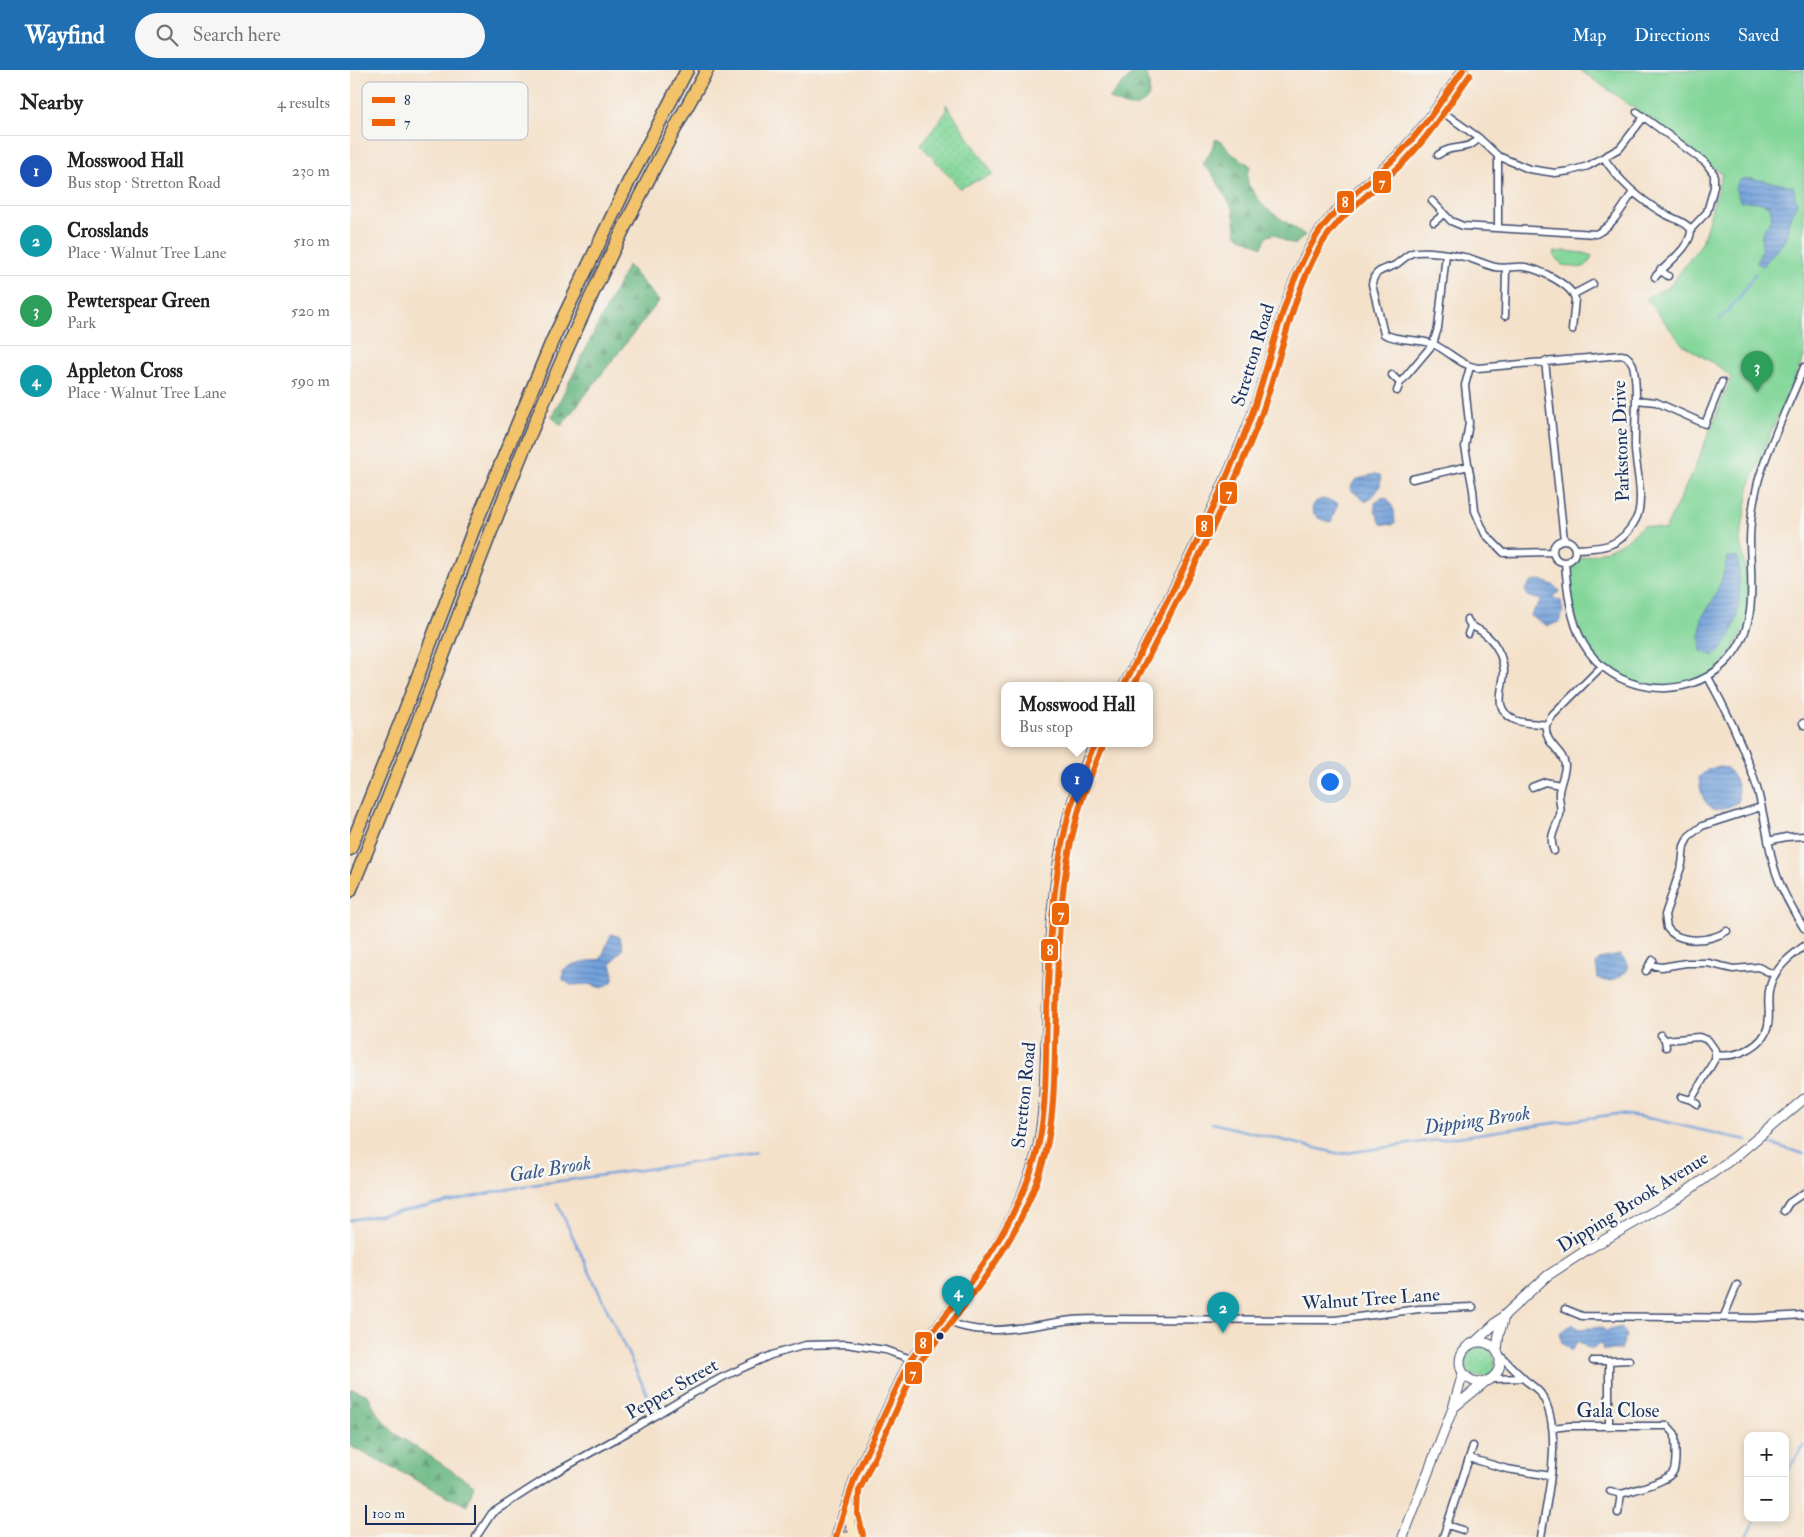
<!DOCTYPE html>
<html lang="en">
<head>
<meta charset="utf-8">
<style>
	body { margin:0; font-family:"IM FELL Double Pica",serif; background:#f6f6f6; color:#222 }
	.controls { position:absolute; right:15px; bottom:15px; display:grid; overflow:hidden; border-radius:10px; box-shadow:0 2px 8px #0003 }
	.controls button { width:45px; height:45px; display:grid; place-items:center; padding:0; border:0; border-bottom:1px solid #e0e0e0; background:#fff; color:#222; font:25px sans-serif }
	.scale { position:absolute; left:15px; bottom:12px; width:111px; box-sizing:border-box; padding-left:5px; border:2px solid #1b2f5e; border-top:0; font-size:14px; line-height:18px; white-space:nowrap; color:#1b2f5e; -webkit-text-stroke:4px #f6f6f2; paint-order:stroke }
	.you { position:absolute; left:979px; top:711px; width:18px; height:18px; margin:-12px; border:4px solid #fff; border-radius:50%; background:#1a73e8; box-shadow:0 0 0 8px #1a73e833 }
	.badge { display:grid; place-items:center; width:32px; height:32px; border-radius:50%; background:#1f6fb2; color:#fff; font-size:16px; font-weight:700 }
	.pin { position:absolute; translate:-50% -41px; filter:drop-shadow(0 1px 2px #0008) }
	.pin::after { content:''; position:absolute; top:26px; width:18px; height:15px; background:inherit; clip-path:polygon(0 0,100% 0,50% 100%) }
	.popup { position:absolute; left:651px; top:612px; width:152px; height:65px; box-sizing:border-box; display:grid; place-content:center; border-radius:10px; background:#fff; filter:drop-shadow(0 1px 4px #0005); font-size:16px; white-space:nowrap; color:#767676 }
	.popup b { font-size:19px; color:#222 }
	.popup::after { content:''; position:absolute; left:50%; top:100%; margin-left:-10px; border:10px solid transparent; border-top-color:#fff }
	.list { margin:0; padding:0; list-style:none }
	h2 { display:flex; justify-content:space-between; align-items:center; height:65px; margin:0; padding:0 20px; font-size:21px }
	h2 small { font-size:16px; font-weight:400; color:#767676 }
	.list li { display:grid; grid-template-columns:32px 1fr auto; gap:15px; align-items:center; box-sizing:border-box; height:70px; padding:0 20px; border-top:1px solid #e0e0e0 }
	.list b { display:block; font-size:19px; white-space:nowrap }
	.list p { margin:0; font-size:16px; white-space:nowrap; color:#767676 }
	.list em { font-size:16px; font-style:normal; color:#767676 }
	.icon { flex:none; width:28px; height:28px; fill:none; stroke:currentColor; stroke-width:2; stroke-linecap:round; stroke-linejoin:round }
	.map { position:relative; flex:none; width:1454px; height:1467px; overflow:hidden }
	header { display:flex; align-items:center; gap:30px; box-sizing:border-box; height:70px; padding:0 25px; background:#1f6fb2; color:#fff }
	header strong { font-size:24px }
	nav { display:flex; gap:28px; margin-inline-start:auto; font-size:18px }
	.search { width:350px; height:45px; background:#f6f6f6; display:flex; align-items:center; gap:12px; box-sizing:border-box; padding:0 18px; border-radius:28px; color:#767676; font-size:19px }
	main { display:flex }
	aside { flex:1; background:#fff }
	.map>svg:first-child { display:block }
	.grass { fill:url(#grass-dots); stroke:#4e827b }
	.forest { fill:url(#forest-firs); stroke:#42736f }
	.green { fill:#81d698; stroke:#4e827b }
	.water { fill:url(#water-rules); stroke:#46689c }
	.lines { fill:none; stroke-linecap:round; stroke-linejoin:round }
	.stream { stroke:#72a0da; stroke-width:2.5 }
	.minor-casing { stroke:#3c4a6e; stroke-width:9 }
	.tertiary-casing { stroke:#3c4a6e; stroke-width:11 }
	.secondary-casing { stroke:#3c4a6e; stroke-width:11 }
	.motorway-casing { stroke:#3c4a6e; stroke-width:15 }
	.minor { stroke:#fff; stroke-width:6 }
	.tertiary { stroke:#fff; stroke-width:9 }
	.secondary { stroke:#fae7c3; stroke-width:9 }
	.motorway { stroke:#f2c36a; stroke-width:12 }
	.bus-1-casing { stroke:#f6f6f2; stroke-width:10 }
	.bus-2-casing { stroke:#f6f6f2; stroke-width:10 }
	.bus-1 { stroke:#ec6608; stroke-width:6 }
	.bus-2 { stroke:#ec6608; stroke-width:6 }
	.bus-dot { fill:#1b2f5e; stroke:#f6f6f2; stroke-width:2 }
	.labels { text-anchor:middle; dominant-baseline:central; stroke-width:5; stroke-linejoin:round; paint-order:stroke }
	.street-label { font-size:19px; fill:#1b2f5e; stroke:#f6f6f2 }
	.water-label { font-size:20px; font-style:italic; fill:#395789; stroke:#f6f6f2 }
	.key { fill:#f6f6f2; stroke:#b4bac6; stroke-width:1 }
	.key-label { font-size:14px; fill:#1b2f5e }
	.line-badge { stroke:#f6f6f2; stroke-width:2 }
	.badge-label { font-size:14px; text-anchor:middle; font-weight:bold; fill:#fff }
</style>
</head>
<body>
<header>
<strong>Wayfind</strong>
<div class="search"><svg class="icon" aria-label="search" viewBox="0 0 24 24"><circle cx="10" cy="10" r="6"/><path d="M15 15l6 6"/></svg>Search here</div>
<nav><a>Map</a><a>Directions</a><a>Saved</a></nav>
</header>
<main>
<aside>
<h2>Nearby<small>4 results</small></h2>
<ul class="list">
<li><span class="badge" style="background:#1a4fb4">1</span><div><b>Mosswood Hall</b><p>Bus stop · Stretton Road</p></div><em>230 m</em></li>
<li><span class="badge" style="background:#0f9aa8">2</span><div><b>Crosslands</b><p>Place · Walnut Tree Lane</p></div><em>510 m</em></li>
<li><span class="badge" style="background:#2e9e5b">3</span><div><b>Pewterspear Green</b><p>Park</p></div><em>520 m</em></li>
<li><span class="badge" style="background:#0f9aa8">4</span><div><b>Appleton Cross</b><p>Place · Walnut Tree Lane</p></div><em>590 m</em></li>
</ul>
</aside>
<div class="map">
<svg width="1454" height="1467" viewBox="0 0 1454 1467">
	<defs>
		<pattern id="grass-dots" width="8" height="8" patternUnits="userSpaceOnUse" patternTransform="scale(1.25)"><rect width="8" height="8" fill="#81d698"/><path d="M2 2h.1M6 6h.1" fill="none" stroke="#6fb885" stroke-width="1.8" stroke-linecap="round"/></pattern>
		<pattern id="forest-firs" width="22" height="20" patternUnits="userSpaceOnUse" patternTransform="scale(1.25)"><rect width="22" height="20" fill="#68b780"/><path d="M5 1l3.5 6h-7zM16 11l3.5 6h-7z" fill="#55956c"/></pattern>
		<pattern id="water-rules" width="6" height="5" patternUnits="userSpaceOnUse" patternTransform="scale(1.25)"><rect width="6" height="5" fill="#72a0da"/><path d="M0 2.5h6" fill="none" stroke="#5d83b4"/></pattern>
	</defs>
	<rect width="100%" height="100%" fill="#f6f6f2"/>
	<filter id="ink" filterUnits="userSpaceOnUse"><feTurbulence type="fractalNoise" baseFrequency=".02" numOctaves="2"/><feDisplacementMap in="SourceGraphic" scale="10" xChannelSelector="R" yChannelSelector="G"/><feConvolveMatrix kernelMatrix="1 2 1 2 8 2 1 2 1" color-interpolation-filters="sRGB"/></filter>
	<filter id="wash" filterUnits="userSpaceOnUse"><feTurbulence type="fractalNoise" baseFrequency=".0096" numOctaves="4" result="noise"/><feDisplacementMap in="SourceGraphic" scale="20" xChannelSelector="R" yChannelSelector="G"/><feGaussianBlur stdDeviation="1.12" result="paint"/><feColorMatrix in="noise" values="0 0 0 0 0 0 0 0 0 0 0 0 0 0 0 0 0 1.4 0 .05"/><feComposite in="paint" operator="in"/></filter>
	<g filter="url(#wash)">
		<rect width="100%" height="100%" fill="#f4e1ca"/>
		<path class="grass" d="M 596,34 L 643,104 L 610,118 L 571,75 L 596,42 Z
			M1115 1292a15 15 0 1 1 30 0a15 15 0 1 1-30 0Z"/>
		<path class="forest" d="M 786,0 L 796,0 C 798,7 800,16 799,24 C 799,28 796,31 793,33 C 781,41 770,35 759,28 Z
			M 866,69 L 874,74 L 881,83 L 901,96 L 897,104 L 898,114 L 914,137 L 955,165 L 945,175 L 933,170 L 925,164 L 917,166 L 912,177 L 887,165 L 883,139 L 863,105 L 852,93 L 859,85 Z
			M 278,195 L 309,231 L 211,356 L 202,346 Z
			M 2,1319 L 18,1325 L 27,1343 L 44,1363 L 124,1415 L 117,1436 L 0,1376 L 0,1321 Z"/>
		<path class="green" d="M 1230,0 L 1454,0 L 1454,287 L 1421,362 L 1400,414 L 1390,470 L 1398,517 L 1400,542 L 1397,554 L 1376,592 L 1358,607 L 1304,619 L 1294,619 L 1279,615 L 1247,596 L 1233,573 L 1218,519 L 1221,499 L 1230,488 C 1255,482 1275,475 1293,455 L 1315,460 L 1345,397 L 1381,308 L 1371,298 L 1332,274 L 1296,228 L 1319,217 L 1352,173 L 1372,104 L 1266,25 Z
			M 1215,181 L 1234,183 L 1242,186 C 1236,203 1227,197 1212,195 L 1205,187 L 1204,182 Z"/>
		<path class="water" d="M 1394,109 L 1403,109 L 1443,116 L 1447,134 L 1439,150 L 1437,163 L 1433,173 L 1412,196 L 1407,193 C 1409,188 1411,182 1412,177 C 1412,173 1411,169 1412,165 C 1413,159 1419,154 1421,147 C 1425,131 1401,130 1391,132 L 1385,118 L 1390,110 Z
			M 1025,404 L 1030,405 C 1033,418 1025,424 1016,432 L 1000,419 L 1005,410 Z
			M 1033,427 L 1038,429 L 1044,440 L 1045,452 L 1043,455 L 1031,454 L 1025,440 L 1025,433 Z
			M 972,429 L 988,433 L 981,452 C 971,450 964,448 962,438 L 965,432 Z
			M 1378,487 L 1387,487 C 1392,519 1392,564 1364,586 L 1351,581 L 1350,568 L 1352,547 L 1362,532 L 1371,512 Z
			M 1191,510 L 1203,515 L 1210,521 L 1202,527 L 1211,531 L 1213,543 L 1209,552 L 1198,556 L 1180,546 L 1191,530 L 1177,526 L 1175,519 L 1181,512 Z
			M 1369,697 L 1377,698 C 1387,711 1389,716 1388,732 C 1361,748 1351,734 1349,707 L 1359,699 Z
			M 261,864 L 270,867 L 273,879 L 266,887 L 261,894 L 264,904 L 262,912 L 252,918 L 238,914 L 221,915 L 213,910 L 213,900 L 224,894 L 251,889 Z
			M 1270,885 L 1277,892 L 1277,901 C 1267,908 1260,915 1248,908 L 1246,894 L 1249,889 Z
			M 1223,1254 L 1228,1259 L 1250,1257 L 1256,1261 L 1271,1257 L 1276,1266 L 1271,1280 L 1253,1280 L 1251,1273 L 1243,1279 L 1236,1277 L 1228,1271 L 1221,1281 L 1212,1273 L 1209,1263 Z"/>
		<g class="lines">
			<path class="stream" d="M 1370,249 L 1389,228 L 1405,204
				M 862,1053 L 990,1084 L 1266,1044 C 1310,1047 1353,1063 1397,1070
				M 1419,1073 L 1454,1084
				M 207,1133 L 303,1337
				M 0,1150 L 63,1139 L 174,1116 L 406,1084
				M 1435,1404 L 1454,1376
				M 1396,1467 L 1406,1448"/>
		</g>
	</g>
	<g filter="url(#ink)">
		<g class="lines">
			<g class="minor-casing">
				<path id="minor" d="M 1087,38 L 1129,68 L 1148,86 L 1179,99 L 1205,103 L 1220,101 L 1238,96 L 1270,78 L 1294,47
					M 1287,42 L 1356,93 L 1364,104 L 1364,117 L 1357,142 L 1341,159
					M 1088,85 C 1103,73 1116,83 1129,68
					M 1254,88 C 1269,111 1289,129 1313,143 C 1323,149 1333,150 1341,159
					M 1082,131 L 1101,151 L 1113,156 L 1246,164 C 1264,155 1272,138 1283,122
					M 1084,152 L 1094,144
					M 1148,158 L 1148,86
					M 1310,200 L 1318,206
					M 1305,207 C 1316,194 1342,177 1341,159
					M 1224,224 L 1243,214
					M 1155,246 L 1156,199
					M 1222,260 L 1225,229 C 1222,215 1189,199 1175,197 C 1165,196 1155,199 1145,197 C 1136,195 1128,191 1119,188 C 1107,185 1074,179 1062,183 C 1055,186 1050,193 1043,196 C 1032,200 1024,201 1022,214 L 1034,264 C 1049,272 1068,268 1083,274 C 1099,281 1111,296 1128,298 L 1271,285 L 1276,286 C 1280,289 1281,291 1283,295 C 1289,322 1284,352 1285,380 C 1286,395 1290,411 1290,426 C 1290,433 1290,442 1286,449 C 1271,477 1255,478 1225,479
					M 1195,291 L 1214,470
					M 1120,297 L 1115,315 L 1119,353 L 1115,377 L 1123,420 L 1125,441 L 1135,464 L 1154,483 L 1203,482
					M 1042,305 L 1050,313
					M 1047,321 L 1050,313 L 1083,274 L 1088,258 L 1096,184
					M 1286,330 L 1306,332 L 1355,354 L 1372,312
					M 1062,409 L 1119,396
					M1203 481a11 11 0 1 1 22 0a11 11 0 1 1-22 0Z
					M 1215,492 C 1217,519 1220,549 1233,573 C 1261,623 1334,634 1375,593 C 1409,559 1401,515 1400,472 C 1400,452 1403,432 1408,412 C 1419,373 1439,335 1454,297
					M 1117,549 L 1121,556 L 1118,564
					M 1121,556 C 1130,559 1137,565 1143,572 C 1149,580 1153,590 1154,601 C 1154,619 1141,639 1165,650 C 1174,654 1187,653 1196,655 L 1203,645 L 1252,596
					M 1358,607 C 1378,643 1395,679 1407,718 C 1414,743 1417,768 1423,793 C 1429,816 1441,838 1454,858
					M 1453,653 L 1454,655
					M 1196,655 C 1194,675 1213,679 1215,695 C 1215,704 1210,713 1209,722 C 1208,729 1212,737 1210,745 C 1206,758 1198,767 1204,781
					M 1182,717 L 1195,712 L 1210,715
					M 1418,771 L 1436,767 L 1454,766
					M 1377,861 C 1361,871 1330,875 1317,858 L 1315,845 L 1332,794 L 1334,776 L 1339,766 L 1352,756 L 1411,737
					M 1299,895 L 1312,897 L 1336,893 L 1358,893 L 1383,899 L 1408,897 L 1425,905
					M 1296,901 L 1303,890
					M 1311,965 L 1315,970 L 1316,977
					M 1315,970 L 1349,967 L 1358,970 L 1365,980 L 1365,989 L 1341,1030
					M 1366,985 C 1386,988 1414,977 1418,955 C 1421,940 1415,930 1421,913 C 1427,896 1441,886 1454,876
					M 1331,1027 L 1341,1030 L 1347,1034
					M 1434,1141 L 1439,1133 L 1454,1123
					M 1215,1239 L 1232,1246 L 1405,1248 L 1454,1245
					M 1374,1246 L 1387,1215
					M 594,1249 C 630,1271 683,1254 723,1250 C 734,1249 746,1249 758,1249 L 985,1250 L 1069,1239 L 1123,1237
					M 1149,1284 C 1156,1291 1163,1299 1171,1306 C 1177,1313 1185,1316 1191,1324 C 1215,1359 1197,1428 1191,1467
					M 1243,1291 L 1259,1291 L 1259,1356
					M 1259,1291 L 1279,1290
					M 1143,1309 L 1172,1308
					M 1202,1358 L 1219,1356 L 1318,1356 L 1325,1364 C 1325,1375 1327,1389 1324,1400 C 1320,1412 1283,1420 1271,1424 L 1268,1443
					M 1119,1388 L 1157,1399 L 1201,1406
					M 1260,1421 L 1271,1424
					M 1097,1455 L 1113,1460
					M 126,1467 L 142,1443 L 206,1402 L 278,1362 L 336,1327 L 373,1307 L 421,1285 L 456,1275 L 496,1274 L 535,1280 L 561,1289
					M 1093,1467 L 1123,1376"/>
			</g>
			<g class="tertiary-casing">
				<path id="tertiary" d="M1110 1292a20 20 0 1 1 40 0a20 20 0 1 1-40 0Z
					M 1124,1273 L 1197,1206 L 1235,1181 L 1329,1127 L 1386,1086 L 1454,1029
					M 1147,1280 L 1149,1264 L 1154,1247
					M 1103,1338 L 1135,1312
					M 1053,1467 L 1103,1338 L 1113,1303"/>
			</g>
			<g class="secondary-casing">
				<path id="secondary" d="M 774,615 C 818,530 863,444 898,355 C 922,294 930,227 964,170 C 984,136 1018,114 1046,87 C 1072,61 1092,30 1113,0
					M 499,1435 L 500,1453 L 505,1467
					M 486,1467 L 505,1407 L 555,1300 L 561,1289 C 613,1224 663,1167 686,1084 C 695,1048 694,1009 696,972 C 700,868 698,769 745,673
					M 488,1467 L 501,1467"/>
			</g>
			<g class="motorway-casing">
				<path id="motorway" d="M 0,779 L 54,643 L 124,458 L 203,269 L 280,109 L 337,0
					M 0,821 C 62,676 113,527 173,381 C 227,251 288,123 357,0"/>
			</g>
			<use href="#minor" class="minor"/>
			<use href="#tertiary" class="tertiary"/>
			<use href="#secondary" class="secondary"/>
			<use href="#motorway" class="motorway"/>
			<g class="bus-1-casing">
				<path id="bus-1" d="M 774,615 C 818,530 863,445 898,355 C 921,294 930,227 964,170 C 984,136 1018,114 1046,87 C 1072,61 1092,30 1113,0
					M 486,1467 L 505,1407 L 555,1300 L 561,1289 C 611,1226 664,1163 686,1085 C 698,1041 695,991 697,946 C 699,879 702,812 718,747 C 724,722 735,697 745,673"/>
			</g>
			<g class="bus-2-casing">
				<path id="bus-2" d="M 784,615 C 827,531 871,447 906,359 C 930,299 938,232 971,175 C 992,141 1026,120 1054,92 C 1079,66 1099,35 1120,5
					M 513,1465 L 508,1444 L 509,1421 L 563,1304 L 568,1294 C 619,1231 674,1166 695,1085 C 706,1041 704,992 706,946 C 708,880 709,812 727,747 C 733,723 743,700 753,676"/>
			</g>
			<use href="#bus-1" class="bus-1"/>
			<use href="#bus-2" class="bus-2"/>
		</g>
	</g>
	<circle class="bus-dot" cx="590" cy="1266" r="4.5"/>
	<g class="labels">
		<g class="street-label">
			<text transform="translate(903 285) rotate(-73)">Stretton Road</text>
			<text transform="translate(1271 371) rotate(-92)">Parkstone Drive</text>
			<text transform="translate(674 1025) rotate(-84)">Stretton Road</text>
			<text transform="translate(1283 1132) rotate(-32)">Dipping Brook Avenue</text>
			<text transform="translate(1021 1229) rotate(-4)">Walnut Tree Lane</text>
			<text transform="translate(322 1319) rotate(-30)">Pepper Street</text>
			<text x="1268" y="1341">Gala Close</text>
		</g>
		<g class="water-label">
			<text transform="translate(1127 1050) rotate(-8)">Dipping Brook</text>
			<text transform="translate(200 1099) rotate(-9)">Gale Brook</text>
		</g>
	</g>
	<rect x="12" y="12" width="166" height="58" rx="8" class="key"/>
	<rect x="22" y="27" width="23" height="6" fill="#ec6608"/>
	<rect x="22" y="49" width="23" height="7" fill="#ec6608"/>
	<g class="key-label">
		<text x="54" y="35">8</text>
		<text x="54" y="57">7</text>
	</g>
	<g class="line-badge">
		<rect x="1022" y="100" width="20" height="24" rx="5" fill="#ec6608"/>
		<rect x="986" y="120" width="19" height="24" rx="5" fill="#ec6608"/>
		<rect x="869" y="411" width="19" height="24" rx="5" fill="#ec6608"/>
		<rect x="845" y="444" width="19" height="24" rx="5" fill="#ec6608"/>
		<rect x="701" y="832" width="19" height="24" rx="5" fill="#ec6608"/>
		<rect x="690" y="868" width="19" height="24" rx="5" fill="#ec6608"/>
		<rect x="564" y="1261" width="19" height="24" rx="5" fill="#ec6608"/>
		<rect x="554" y="1291" width="19" height="24" rx="5" fill="#ec6608"/>
	</g>
	<g class="badge-label">
		<text x="1032" y="117">7</text>
		<text x="995" y="137">8</text>
		<text x="879" y="428">7</text>
		<text x="854" y="461">8</text>
		<text x="711" y="849">7</text>
		<text x="700" y="885">8</text>
		<text x="573" y="1278">8</text>
		<text x="563" y="1308">7</text>
	</g>
</svg>
<div class="controls">
<button>+</button>
<button>−</button>
</div>
<div class="scale">100 m</div>
<div class="you"></div>
<div class="pin badge" style="left:727px;top:734px;background:#1a4fb4">1</div>
<div class="popup"><b>Mosswood Hall</b>Bus stop</div>
<div class="pin badge" style="left:873px;top:1263px;background:#0f9aa8">2</div>
<div class="pin badge" style="left:1407px;top:322px;background:#2e9e5b">3</div>
<div class="pin badge" style="left:608px;top:1247px;background:#0f9aa8">4</div>
</div>
</main>
</body>
</html>
